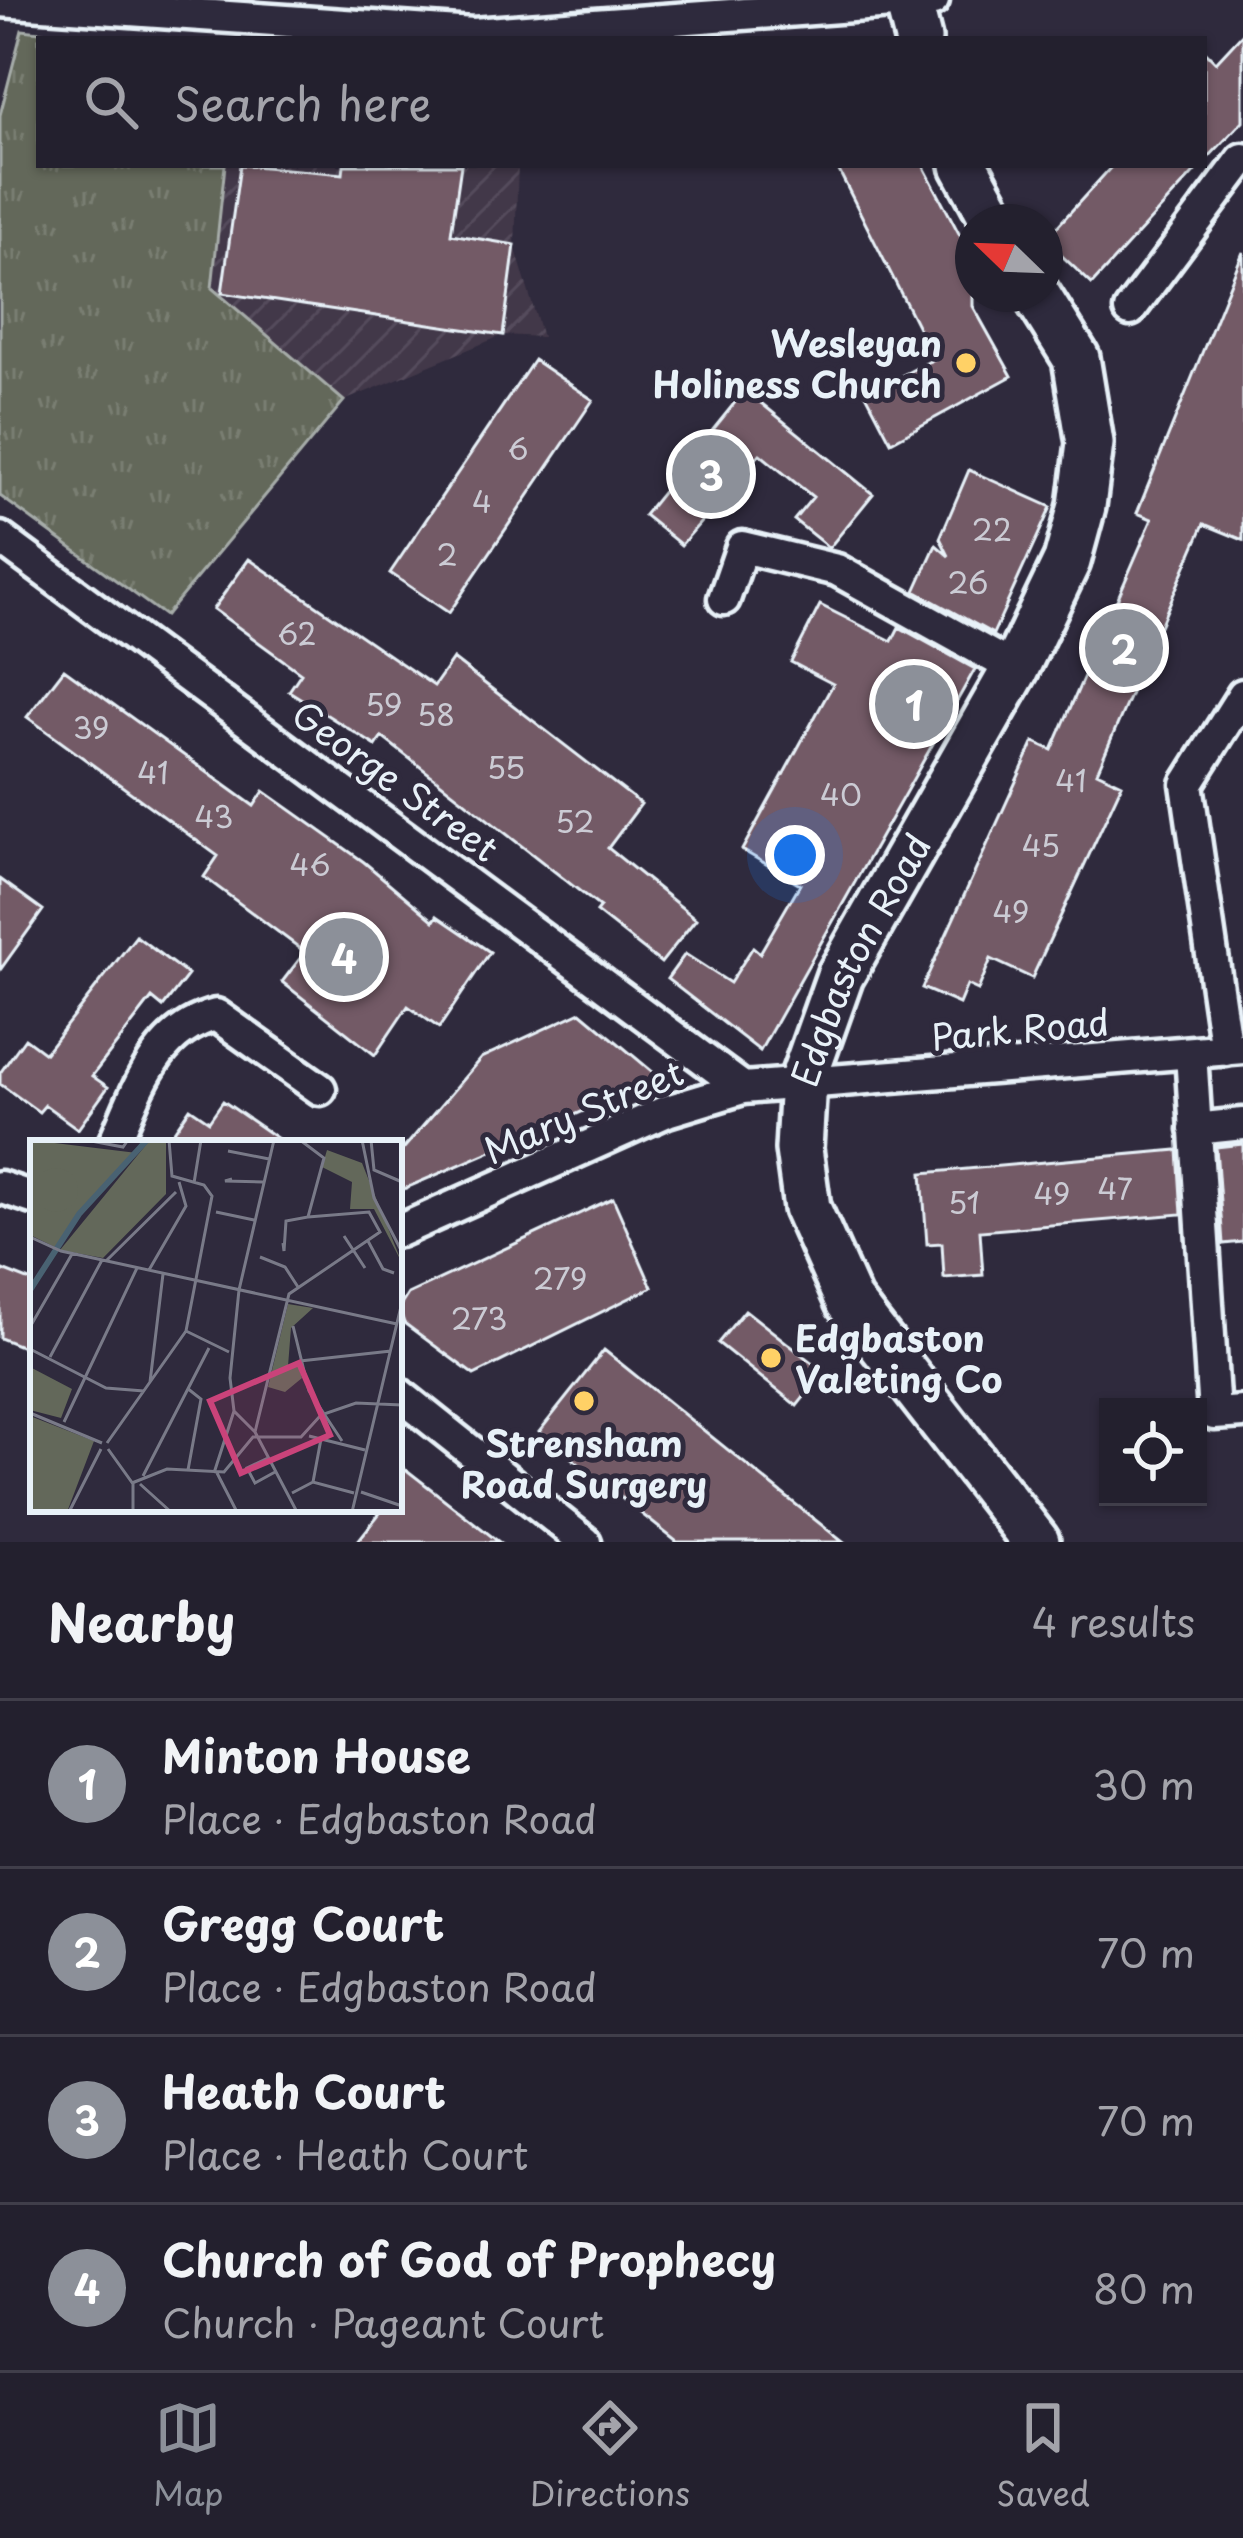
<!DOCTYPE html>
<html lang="en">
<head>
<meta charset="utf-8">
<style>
	body { margin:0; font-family:"Playpen Sans",sans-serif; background:#2f2d3a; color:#f1f3f6 }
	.controls { position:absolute; right:36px; bottom:36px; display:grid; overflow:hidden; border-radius:0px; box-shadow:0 3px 9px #0004 }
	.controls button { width:108px; height:108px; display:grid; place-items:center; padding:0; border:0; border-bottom:3px solid #403e4a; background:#23202e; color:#f1f3f6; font:60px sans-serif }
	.compass { position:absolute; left:955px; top:204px; width:108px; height:108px; border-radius:50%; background:#23202e; box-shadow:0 3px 9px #0004; rotate:293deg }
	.you { position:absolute; left:795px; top:855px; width:42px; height:42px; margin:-30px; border:9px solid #fff; border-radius:50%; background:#1a73e8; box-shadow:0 0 0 18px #1a73e833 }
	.badge { display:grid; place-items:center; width:78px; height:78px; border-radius:50%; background:#8c9099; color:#fff; font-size:39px; font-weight:700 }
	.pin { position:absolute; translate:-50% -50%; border:6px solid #fff; box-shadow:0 3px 12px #0006 }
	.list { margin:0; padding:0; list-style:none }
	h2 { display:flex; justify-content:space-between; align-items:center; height:156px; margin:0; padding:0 48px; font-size:51px }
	h2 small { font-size:39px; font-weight:400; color:#a3a3aa }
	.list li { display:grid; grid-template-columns:78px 1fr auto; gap:36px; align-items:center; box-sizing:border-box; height:168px; padding:0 48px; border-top:3px solid #403e4a }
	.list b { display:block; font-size:45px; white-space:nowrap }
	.list p { margin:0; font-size:39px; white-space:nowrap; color:#a3a3aa }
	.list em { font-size:39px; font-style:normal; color:#a3a3aa }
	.icon { flex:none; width:66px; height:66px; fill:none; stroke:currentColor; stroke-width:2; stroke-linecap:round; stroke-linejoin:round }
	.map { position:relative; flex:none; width:1243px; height:1542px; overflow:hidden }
	.search { position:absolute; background:#23202e; box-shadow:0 3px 9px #0004; left:36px; right:36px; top:36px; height:132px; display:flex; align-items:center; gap:30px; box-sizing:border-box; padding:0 42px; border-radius:0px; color:#a3a3aa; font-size:45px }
	.sheet { height:828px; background:#23202e }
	nav { display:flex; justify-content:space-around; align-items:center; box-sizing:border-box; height:168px; border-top:3px solid #403e4a; background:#23202e; font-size:33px; color:#a3a3aa }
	nav a { display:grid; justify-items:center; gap:6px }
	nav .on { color:#8c9099 }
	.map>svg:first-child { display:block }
	.industrial { fill:url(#industrial-furrows) }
	.park { fill:url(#park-tufts); stroke:#a6aca9; stroke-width:3 }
	.building { fill:#735a66; stroke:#e8f1f8; stroke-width:3 }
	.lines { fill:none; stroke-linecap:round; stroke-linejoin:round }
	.street-casing { stroke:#e8f1f8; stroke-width:39 }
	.secondary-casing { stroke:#e8f1f8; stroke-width:54 }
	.street { stroke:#2f2a3d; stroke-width:30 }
	.secondary { stroke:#2f2a3d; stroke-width:45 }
	.poi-dot { fill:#ffd166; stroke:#2f2a3d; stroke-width:4.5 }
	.labels { text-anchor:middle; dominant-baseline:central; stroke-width:10; stroke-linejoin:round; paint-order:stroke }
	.number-label { font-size:30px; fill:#cbcbd4 }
	.poi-label { font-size:36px; font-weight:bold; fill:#e8f1f8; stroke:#2f2a3d; text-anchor:end }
	.street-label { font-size:36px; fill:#e8f1f8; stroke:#2f2a3d }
	.inset-river { fill:none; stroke:#496272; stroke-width:6 }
	.inset-road { fill:none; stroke:#797a88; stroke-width:3 }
	.view { fill:#ca437a; fill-opacity:0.15; stroke:#ca437a; stroke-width:6 }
	.inset-edge { fill:none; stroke:#e8f1f8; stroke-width:6 }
</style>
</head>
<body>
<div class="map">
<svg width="1243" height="1542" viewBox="0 0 1243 1542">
	<defs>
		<pattern id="industrial-furrows" width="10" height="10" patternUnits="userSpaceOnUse" patternTransform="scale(3)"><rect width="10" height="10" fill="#433849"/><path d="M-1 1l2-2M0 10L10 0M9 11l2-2" fill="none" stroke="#554c5b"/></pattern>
		<pattern id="park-tufts" width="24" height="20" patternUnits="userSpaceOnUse" patternTransform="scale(3)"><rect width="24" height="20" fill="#63685a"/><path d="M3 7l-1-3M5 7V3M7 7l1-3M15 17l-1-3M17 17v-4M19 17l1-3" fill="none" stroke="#797e72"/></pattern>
	</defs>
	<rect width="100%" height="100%" fill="#2f2a3d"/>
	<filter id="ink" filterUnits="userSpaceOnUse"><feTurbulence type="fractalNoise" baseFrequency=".00833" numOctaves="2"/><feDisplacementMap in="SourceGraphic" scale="24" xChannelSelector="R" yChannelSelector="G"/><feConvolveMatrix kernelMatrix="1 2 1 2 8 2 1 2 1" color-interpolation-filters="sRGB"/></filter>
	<g filter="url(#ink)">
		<path class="industrial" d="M 225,165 L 518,165 L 515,246 L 542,337 L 503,335 L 344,401 L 212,288 Z"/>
		<path class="park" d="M 22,30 L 105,39 L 39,39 L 39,165 L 225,165 L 212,288 L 344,401 L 165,616 L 0,496 L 0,115 Z"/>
		<path class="building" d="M 1243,33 L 1243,121 L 1204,162 L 1204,50 L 1216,62 Z
			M 240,165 L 343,174 L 344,165 L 461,165 L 451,234 L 515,245 L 503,335 L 222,293 Z
			M 836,165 L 923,165 L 973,260 L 973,306 L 1012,376 L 891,442 L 866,394 L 934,359 Z
			M 1113,165 L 1201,165 L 1092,284 L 1045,240 Z
			M 1243,252 L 1243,540 L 1204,524 L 1097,772 L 1122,784 L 1032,978 L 991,959 L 978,990 L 967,985 L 959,1004 L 922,988 L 1034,742 L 1052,750 L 1152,519 L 1137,513 Z
			M 534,360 L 593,400 L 449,613 L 390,573 Z
			M 745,390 L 873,494 L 829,548 L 794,520 L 813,497 L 760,454 L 681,545 L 644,515 Z
			M 969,470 L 1051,507 L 993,634 L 915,591 L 936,545 L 949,556 L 940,538 Z
			M 249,559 L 434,686 L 453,659 L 641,804 L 608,848 L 696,919 L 661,963 L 596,912 L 600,907 L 382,737 L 376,746 L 289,691 L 301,673 L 213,609 Z
			M 820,605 L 892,641 L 899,627 L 975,669 L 760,1051 L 667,979 L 685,954 L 730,983 L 753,947 L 760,953 L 800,884 L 742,850 L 833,684 L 791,662 Z
			M 64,669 L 254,806 L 264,791 L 364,862 L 434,921 L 437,916 L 490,952 L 439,1028 L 408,1006 L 375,1055 L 282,982 L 305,952 L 204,877 L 218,856 L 27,717 Z
			M 0,879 L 43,910 L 0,970 Z
			M 136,936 L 188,975 L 163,1007 L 152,998 L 92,1076 L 108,1087 L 78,1129 L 45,1105 L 39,1112 L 0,1084 L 0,1073 L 25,1038 L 45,1053 Z
			M 581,1012 L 660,1078 L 399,1191 L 399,1154 L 481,1058 Z
			M 223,1101 L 284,1143 L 166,1143 L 190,1108 L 209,1121 Z
			M 1243,1144 L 1243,1242 L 1223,1244 L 1216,1147 Z
			M 1178,1150 L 1182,1214 L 980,1231 L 983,1275 L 944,1278 L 942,1243 L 927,1244 L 922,1173 Z
			M 613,1198 L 652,1287 L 474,1375 L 404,1323 L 399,1308 L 408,1294 Z
			M 0,1269 L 33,1282 L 33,1351 L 0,1338 Z
			M 745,1310 L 824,1372 L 797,1406 L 718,1343 Z
			M 604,1350 L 789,1499 L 843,1542 L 677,1542 L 609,1488 L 539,1432 Z
			M 399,1464 L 499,1542 L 357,1542 L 383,1509 L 399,1509 Z"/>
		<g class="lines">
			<g class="street-casing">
				<path id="street" d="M 0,1 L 473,34 L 933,0
					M 1130,310 L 1243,159
					M 0,538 L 743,1088
					M 724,599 L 742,547 L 837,570 L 1015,669
					M 1226,1050 L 1187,784 L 1243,695
					M 1191,1053 L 1214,1414 L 1243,1412
					M 1195,1129 L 1243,1124
					M 114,1143 C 138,1090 155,1030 216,1015 L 320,1089
					M 0,1187 L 33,1198
					M 399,1231 L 667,1111 L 743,1088 L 1243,1048
					M 399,1394 L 585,1542"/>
			</g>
			<g class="secondary-casing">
				<g id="secondary">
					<path d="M 908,0 L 918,39"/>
					<path d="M 964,165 L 995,222"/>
					<path id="s1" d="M 1036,1542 L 849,1302 L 807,1208 L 799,1149 L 803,1080 L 840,976 L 1015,669 L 1067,561 L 1082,506 L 1090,443 L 1076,358 L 1036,294"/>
				</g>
			</g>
			<use href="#street" class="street"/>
			<use href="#secondary" class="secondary"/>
		</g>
	</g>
	<g class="poi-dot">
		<circle cx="966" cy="363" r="12"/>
		<circle cx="771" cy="1358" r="12"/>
		<circle cx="584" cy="1401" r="12"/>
	</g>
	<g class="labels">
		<g class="number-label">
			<text x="518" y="447">6</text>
			<text x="482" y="500">4</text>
			<text x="992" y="528">22</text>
			<text x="447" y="553">2</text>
			<text x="968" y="581">26</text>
			<text x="297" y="632">62</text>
			<text x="384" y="703">59</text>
			<text x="436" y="713">58</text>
			<text x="91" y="726">39</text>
			<text x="506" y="766">55</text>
			<text x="153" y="771">41</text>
			<text x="1071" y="779">41</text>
			<text x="841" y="793">40</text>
			<text x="214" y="815">43</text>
			<text x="575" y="820">52</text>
			<text x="1041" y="844">45</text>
			<text x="310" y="863">46</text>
			<text x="1011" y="910">49</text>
			<text x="1115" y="1187">47</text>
			<text x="1052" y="1192">49</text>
			<text x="964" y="1201">51</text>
			<text x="560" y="1277">279</text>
			<text x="479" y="1317">273</text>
		</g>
		<g class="poi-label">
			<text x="942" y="342">Wesleyan<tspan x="942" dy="41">Holiness Church</tspan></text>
			<text x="795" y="1337" text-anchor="start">Edgbaston<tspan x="795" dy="41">Valeting Co</tspan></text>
			<text x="584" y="1442" text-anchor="middle">Strensham<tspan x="584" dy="41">Road Surgery</tspan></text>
		</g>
		<g class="street-label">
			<text transform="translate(396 780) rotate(36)">George Street</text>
			<text stroke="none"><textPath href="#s1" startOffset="669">Edgbaston Road</textPath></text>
			<text transform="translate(1020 1028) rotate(-5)">Park Road</text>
			<text transform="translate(583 1110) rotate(-23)">Mary Street</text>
		</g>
	</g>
	<g transform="translate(30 1140)">
		<rect width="372" height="372" fill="#2f2a3d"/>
		<path d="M 297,10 L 332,23 L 372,123 L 344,69 L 320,69 L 322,42 L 292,27 Z" fill="#63685a"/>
		<path d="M 0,0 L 107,13 L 48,73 L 27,108 L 0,95 ZM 120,0 L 136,0 L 136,54 L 73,118 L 30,110 ZM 258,164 L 283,168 L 261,188 L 258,226 L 268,225 L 272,238 L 255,252 L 238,247 ZM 0,227 L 42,249 L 31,278 L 0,270 ZM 0,276 L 64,301 L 37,372 L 0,372 Z" fill="#63685a"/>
		<path d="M4 50a22 22 0 1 1 44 0a22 22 0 1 1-44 0Z" fill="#63685a"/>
		<path class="inset-river" d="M 0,150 L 49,74 L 117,0"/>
		<path class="inset-road" d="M 56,0 L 93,7 L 98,0M 244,0 L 209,150 L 200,238 L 204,271 L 225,292 L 267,372M 332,0 L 344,58 L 372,112M 341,0 L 344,30 L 372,42M 198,11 L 239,19M 202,39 L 195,41 L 233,42M 164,43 L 171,0M 186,72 L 224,80M 314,96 L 335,128M 0,97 L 31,111 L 367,184M 338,101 L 353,129 L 364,133M 253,103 L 254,111 L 256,81 L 278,77 L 294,18 L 270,0M 230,117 L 255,127 L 268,147M 76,121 L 146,52M 119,130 L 156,66 L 149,42M 263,186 L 279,251 L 312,301M 0,187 L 42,114M 156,191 L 199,212M 0,209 L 76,248 L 114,251M 20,217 L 72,120M 270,221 L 361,211M 120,242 L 133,134M 157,248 L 171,259 L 158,330M 0,273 L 72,303M 34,282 L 107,128M 225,292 L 259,154 L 350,92 L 339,72 L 278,77M 279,296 L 335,310M 77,303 L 156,191 L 182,56 L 174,45 L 142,36 L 139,0M 78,309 L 103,344 L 103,372M 238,318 L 217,328 L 225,343 L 245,332M 184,333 L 204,271M 187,333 L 207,372M 113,336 L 179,208M 283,342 L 291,299M 102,343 L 137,329 L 194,332 L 223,297 L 271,297 L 291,275 L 326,263 L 372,265M 110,344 L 141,372M 331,352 L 372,366M 262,353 L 283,342 L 324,353M 39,372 L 71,309M 322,372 L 372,162"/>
		<path class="view" d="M 269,223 L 300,295 L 211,333 L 180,261 Z"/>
		<rect width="372" height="372" class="inset-edge"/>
	</g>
</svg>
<div class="controls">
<button><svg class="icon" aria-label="locate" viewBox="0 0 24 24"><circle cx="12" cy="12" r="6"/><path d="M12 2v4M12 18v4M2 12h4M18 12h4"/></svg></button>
</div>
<svg class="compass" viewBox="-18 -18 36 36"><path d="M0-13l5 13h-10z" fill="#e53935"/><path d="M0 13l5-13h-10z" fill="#a3a3aa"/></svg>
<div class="you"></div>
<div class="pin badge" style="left:914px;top:704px">1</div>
<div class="pin badge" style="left:1124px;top:648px">2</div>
<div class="pin badge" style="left:711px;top:474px">3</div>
<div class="pin badge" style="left:344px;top:957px">4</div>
<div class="search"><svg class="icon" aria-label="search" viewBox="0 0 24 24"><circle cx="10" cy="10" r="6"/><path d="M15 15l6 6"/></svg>Search here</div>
</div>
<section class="sheet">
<h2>Nearby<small>4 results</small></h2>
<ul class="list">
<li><span class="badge">1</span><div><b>Minton House</b><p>Place · Edgbaston Road</p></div><em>30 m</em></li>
<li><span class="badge">2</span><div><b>Gregg Court</b><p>Place · Edgbaston Road</p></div><em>70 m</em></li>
<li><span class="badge">3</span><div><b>Heath Court</b><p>Place · Heath Court</p></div><em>70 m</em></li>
<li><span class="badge">4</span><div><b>Church of God of Prophecy</b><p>Church · Pageant Court</p></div><em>80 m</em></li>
</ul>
</section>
<nav>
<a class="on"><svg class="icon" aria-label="map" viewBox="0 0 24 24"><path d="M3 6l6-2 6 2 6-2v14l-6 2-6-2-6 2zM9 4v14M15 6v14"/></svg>Map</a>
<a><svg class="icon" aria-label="directions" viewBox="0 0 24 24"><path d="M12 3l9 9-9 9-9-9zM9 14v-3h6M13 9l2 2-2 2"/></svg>Directions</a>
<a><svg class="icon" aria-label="saved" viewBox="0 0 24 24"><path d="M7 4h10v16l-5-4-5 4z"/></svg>Saved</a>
</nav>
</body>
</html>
